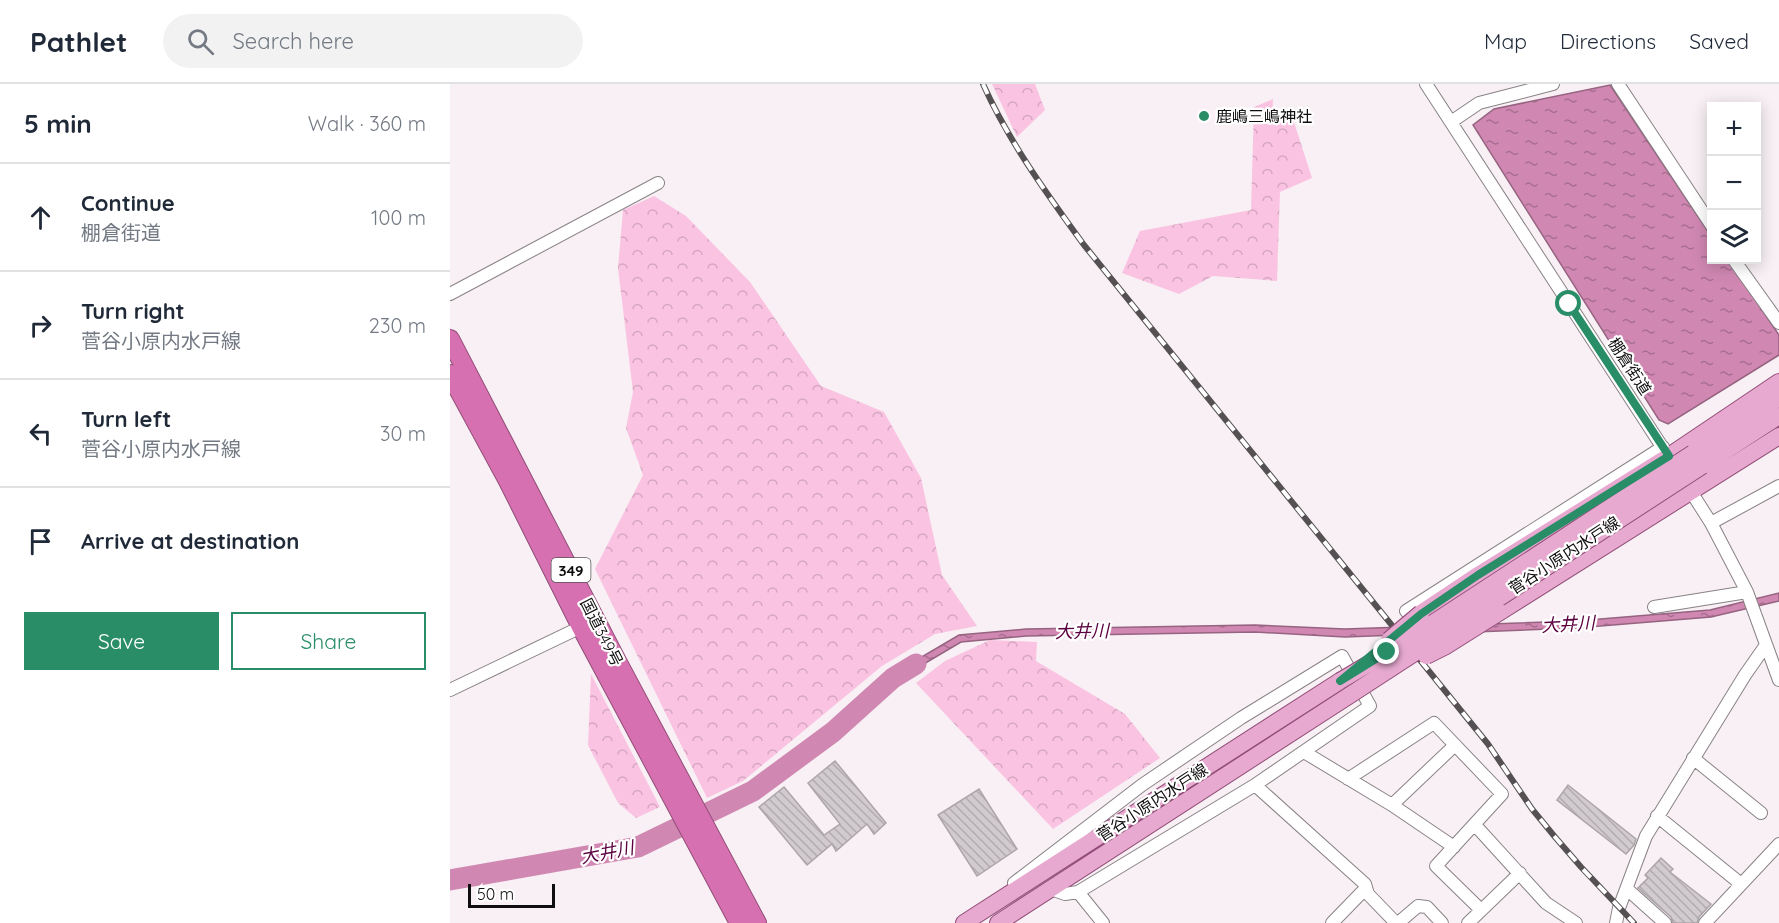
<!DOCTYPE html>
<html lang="en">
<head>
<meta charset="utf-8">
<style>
	body { margin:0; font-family:Quicksand,"Noto Sans JP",sans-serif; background:#f2f2f3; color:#1f2937 }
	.controls { position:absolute; right:18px; top:18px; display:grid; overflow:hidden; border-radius:0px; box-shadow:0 3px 15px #0003 }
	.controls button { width:54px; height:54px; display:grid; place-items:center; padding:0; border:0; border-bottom:2px solid #e0e1e3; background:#fff; color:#1f2937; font:30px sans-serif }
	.scale { position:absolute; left:18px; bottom:15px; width:87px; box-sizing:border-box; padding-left:6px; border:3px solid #0f0d0e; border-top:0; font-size:16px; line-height:21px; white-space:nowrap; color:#0f0d0e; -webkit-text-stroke:4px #fff; paint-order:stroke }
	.stop { position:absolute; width:18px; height:18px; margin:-14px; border:4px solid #298d68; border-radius:50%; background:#fff }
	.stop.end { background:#298d68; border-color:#fff; box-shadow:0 2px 6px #0008 }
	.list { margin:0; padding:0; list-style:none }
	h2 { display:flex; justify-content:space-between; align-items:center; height:78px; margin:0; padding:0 24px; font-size:26px }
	h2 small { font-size:20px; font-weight:400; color:#747a83 }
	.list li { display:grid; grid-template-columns:39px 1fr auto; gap:18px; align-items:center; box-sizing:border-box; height:108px; padding:0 24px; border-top:2px solid #e0e1e3 }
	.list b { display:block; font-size:22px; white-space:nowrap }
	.list p { margin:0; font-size:20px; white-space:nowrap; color:#747a83 }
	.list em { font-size:20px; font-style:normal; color:#747a83 }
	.actions { display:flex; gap:12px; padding:18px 24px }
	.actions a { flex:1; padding:14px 0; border:2px solid #298d68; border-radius:0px; text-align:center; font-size:21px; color:#298d68 }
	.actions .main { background:#298d68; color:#fff }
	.icon { flex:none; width:33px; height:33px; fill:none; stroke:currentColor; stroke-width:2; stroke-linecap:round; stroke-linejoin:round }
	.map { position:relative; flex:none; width:1329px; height:839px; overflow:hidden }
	header { display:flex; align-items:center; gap:36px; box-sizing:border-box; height:84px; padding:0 30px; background:#fff; border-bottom:2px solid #e0e1e3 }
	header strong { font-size:28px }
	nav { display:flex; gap:33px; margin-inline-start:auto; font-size:21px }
	.search { width:420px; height:54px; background:#f2f2f3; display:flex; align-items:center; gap:15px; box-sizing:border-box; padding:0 21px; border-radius:33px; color:#747a83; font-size:22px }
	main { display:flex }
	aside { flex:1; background:#fff }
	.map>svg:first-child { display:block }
	.forest { fill:url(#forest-crowns) }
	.water { fill:url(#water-ripples); stroke:#966381; stroke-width:1.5 }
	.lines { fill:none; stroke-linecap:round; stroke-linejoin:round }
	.river { stroke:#d088b2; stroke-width:21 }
	.building { fill:url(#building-back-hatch); stroke:#aca5a9; stroke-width:1.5 }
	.minor-casing { stroke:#898285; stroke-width:14 }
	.major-casing { stroke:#914d77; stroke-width:18 }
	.highway-casing { stroke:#914d77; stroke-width:20 }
	.minor { stroke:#fff; stroke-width:12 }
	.major { stroke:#e7a9d0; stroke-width:16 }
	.highway { stroke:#d770b0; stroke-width:18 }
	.rail-casing { stroke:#555153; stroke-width:6 }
	.rail { stroke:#fff; stroke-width:4; stroke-dasharray:11; stroke-linecap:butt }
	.major-bridge-casing { stroke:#914d77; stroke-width:18; stroke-linecap:butt }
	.major-bridge { stroke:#e7a9d0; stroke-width:16 }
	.route { stroke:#298d68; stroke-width:8 }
	.poi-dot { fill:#298d68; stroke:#fff; stroke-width:2 }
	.labels { text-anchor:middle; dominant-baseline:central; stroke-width:4.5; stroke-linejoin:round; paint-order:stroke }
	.shield { fill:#fff; stroke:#575656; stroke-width:1.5 }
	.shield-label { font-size:15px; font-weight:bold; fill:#0f0d0e }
	.poi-label { font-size:16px; fill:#0f0d0e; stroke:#fff; text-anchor:start }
	.street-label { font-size:16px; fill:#0f0d0e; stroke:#fff }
	.water-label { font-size:18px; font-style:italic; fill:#5a0041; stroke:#fff }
</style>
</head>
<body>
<header>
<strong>Pathlet</strong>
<div class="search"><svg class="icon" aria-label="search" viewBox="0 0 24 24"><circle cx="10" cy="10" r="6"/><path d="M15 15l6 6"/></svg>Search here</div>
<nav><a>Map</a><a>Directions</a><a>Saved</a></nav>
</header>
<main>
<aside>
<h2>5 min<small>Walk · 360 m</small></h2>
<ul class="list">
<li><svg class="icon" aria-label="ahead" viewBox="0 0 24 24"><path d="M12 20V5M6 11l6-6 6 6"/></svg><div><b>Continue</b><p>棚倉街道</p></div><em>100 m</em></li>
<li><svg class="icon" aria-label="right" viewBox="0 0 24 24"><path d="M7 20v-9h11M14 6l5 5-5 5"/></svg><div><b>Turn right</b><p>菅谷小原内水戸線</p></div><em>230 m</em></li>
<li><svg class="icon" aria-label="left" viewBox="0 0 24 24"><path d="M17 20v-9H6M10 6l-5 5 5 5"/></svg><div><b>Turn left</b><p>菅谷小原内水戸線</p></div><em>30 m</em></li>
<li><svg class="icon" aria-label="arrive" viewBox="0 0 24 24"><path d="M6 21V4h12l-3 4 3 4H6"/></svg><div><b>Arrive at destination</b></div></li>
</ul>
<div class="actions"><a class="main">Save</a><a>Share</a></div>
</aside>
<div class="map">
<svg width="1329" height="839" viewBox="0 0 1329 839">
	<defs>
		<pattern id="forest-crowns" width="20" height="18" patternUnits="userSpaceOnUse" patternTransform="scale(1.5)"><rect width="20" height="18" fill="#fac3e2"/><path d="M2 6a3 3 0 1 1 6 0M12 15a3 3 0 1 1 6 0" fill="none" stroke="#d5a6c1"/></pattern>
		<pattern id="water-ripples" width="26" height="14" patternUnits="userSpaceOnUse" patternTransform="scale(1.5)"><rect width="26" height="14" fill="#d088b2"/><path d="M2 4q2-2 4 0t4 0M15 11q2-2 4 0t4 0" fill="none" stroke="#a76e8f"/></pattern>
		<pattern id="building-back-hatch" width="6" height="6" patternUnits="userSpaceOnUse" patternTransform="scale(1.5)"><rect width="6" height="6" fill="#d1cace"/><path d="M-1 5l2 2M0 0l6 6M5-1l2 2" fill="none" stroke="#b2acb0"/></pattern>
	</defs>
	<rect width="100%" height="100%" fill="#f8f0f4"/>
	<path class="forest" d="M 542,0 L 585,0 L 595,26 L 567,53 Z
		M 823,15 L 822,35 L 843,35 L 862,94 L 830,108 L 827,197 L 763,192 L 729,210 L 672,189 L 690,147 L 801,126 L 804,23 Z
		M 204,112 L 236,132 L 300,198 L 371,302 L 434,328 L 471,394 L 492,491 L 527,542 L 485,550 L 432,582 L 293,697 L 257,714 L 145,485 L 193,391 L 176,344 L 183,308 L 168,184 L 173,126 Z
		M 540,556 L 587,558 L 586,577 L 675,630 L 710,674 L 603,745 L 466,599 L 495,577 Z
		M 141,590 L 210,723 L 186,734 L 168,719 L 138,661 Z"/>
	<path class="water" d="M 1160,1 L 1261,152 L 1262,176 L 1278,176 L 1329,251 L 1329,271 L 1218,340 L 1209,336 L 1023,41 L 1044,25 Z
		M 1329,509 L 1329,517 L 1261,533 L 1126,544 L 895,553 L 805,548 L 576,552 L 511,558 L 445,597 L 441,591 L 509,551 L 576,545 L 805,541 L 895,545 L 1126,537 L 1260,526 Z"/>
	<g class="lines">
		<path class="river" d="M 0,796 L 188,763 L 303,707 L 383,648 L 443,594 L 466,580"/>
	</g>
	<path class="building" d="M 385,677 L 436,739 L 424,750 L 417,740 L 386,767 L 382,760 L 357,781 L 309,723 L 334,703 L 374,751 L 390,740 L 358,699 Z
		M 1118,701 L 1186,755 L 1184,761 L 1176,770 L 1107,716 Z
		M 529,705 L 567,765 L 527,792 L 488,731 Z
		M 1211,774 L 1223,785 L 1220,788 L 1261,820 L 1249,833 L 1247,839 L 1223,839 L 1221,833 L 1188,804 L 1198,794 L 1195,791 Z"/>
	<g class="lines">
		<g class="minor-casing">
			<path id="minor" d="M 976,0 L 1222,378
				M 1168,0 L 1262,142
				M 1001,38 L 1029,19 L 1103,0
				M 1284,176 L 1329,239
				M 0,210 L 208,99
				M 1238,403 L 1261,439 L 1297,508 L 1329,596
				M 1261,439 L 1329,402
				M 1204,523 L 1297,508
				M 956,527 L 1213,363
				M 0,606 L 131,543
				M 854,668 L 942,721 L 1004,763
				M 1243,674 L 1311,729
				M 898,695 L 984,639 L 1052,710 L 986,782 L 1031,826
				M 805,701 L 915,800 L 918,810 L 946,839
				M 942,721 L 1005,661
				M 1207,732 L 1291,800
				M 1025,741 L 1096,819 L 1126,839
				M 564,799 L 692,701 L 791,634 L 892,572 L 920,622 L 805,701 L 628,808 L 653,839
				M 601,805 L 615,810 L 628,808
				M 1177,805 L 1215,839
				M 882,839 L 916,804
				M 948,839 L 968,822 L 977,823 L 992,839
				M 1018,839 L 1070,789
				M 1166,839 L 1169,824 L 1196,752 L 1295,591 L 1316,561
				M 1255,839 L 1329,760"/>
		</g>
		<g class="major-casing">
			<path id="major" d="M 1243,369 L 1329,314
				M 1252,382 L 1329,332
				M 1050,528 L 1329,352
				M 971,529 L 1028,491 L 1219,372 L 1329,298
				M 514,839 L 890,597
				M 548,839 L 900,611"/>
		</g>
		<g class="highway-casing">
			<path id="highway" d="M 0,255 L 167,577 L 307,839
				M 0,290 L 58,397 L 131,543 L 289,839"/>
		</g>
		<use href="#minor" class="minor"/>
		<use href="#major" class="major"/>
		<use href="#highway" class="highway"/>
		<g class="rail-casing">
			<path id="rail" d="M 533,0 C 559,58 597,110 634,161 L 1038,660 L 1082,725 L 1105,753 L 1131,783 L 1184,839"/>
		</g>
		<use href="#rail" class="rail"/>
		<g class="major-bridge-casing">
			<path id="major-bridge" d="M 939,556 L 971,529
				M 976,572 L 996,562 L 1050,528
				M 890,597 L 937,569 L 1243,369
				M 900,611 L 1252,382"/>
		</g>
		<use href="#major-bridge" class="major-bridge"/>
	</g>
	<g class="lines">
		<path class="route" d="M 937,568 L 890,597 L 971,530 L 1028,491 L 1219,372 L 1119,220"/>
	</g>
	<circle class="poi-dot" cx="754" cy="32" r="6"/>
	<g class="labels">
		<rect class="shield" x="101.5" y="474" width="39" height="24" rx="4.5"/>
		<g class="shield-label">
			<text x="121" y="486">349</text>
		</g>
		<g class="poi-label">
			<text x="766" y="32">鹿嶋三嶋神社</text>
		</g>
		<g class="street-label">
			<text transform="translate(1180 282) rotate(57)">棚倉街道</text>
			<text transform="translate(1114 471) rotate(-33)">菅谷小原内水戸線</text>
			<text transform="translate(152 548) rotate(63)">国道349号</text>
			<text transform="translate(702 718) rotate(-33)">菅谷小原内水戸線</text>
		</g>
		<g class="water-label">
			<text transform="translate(1118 540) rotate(-3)">大井川</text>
			<text transform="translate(632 547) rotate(-1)">大井川</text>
			<text transform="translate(157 768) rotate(-11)">大井川</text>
		</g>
	</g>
</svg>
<div class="controls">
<button>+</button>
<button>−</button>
<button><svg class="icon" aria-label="layers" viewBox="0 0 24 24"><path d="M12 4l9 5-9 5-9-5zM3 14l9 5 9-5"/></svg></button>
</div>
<div class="scale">50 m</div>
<div class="stop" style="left:1119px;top:220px"></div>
<div class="stop end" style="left:937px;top:568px"></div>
</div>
</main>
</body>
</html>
